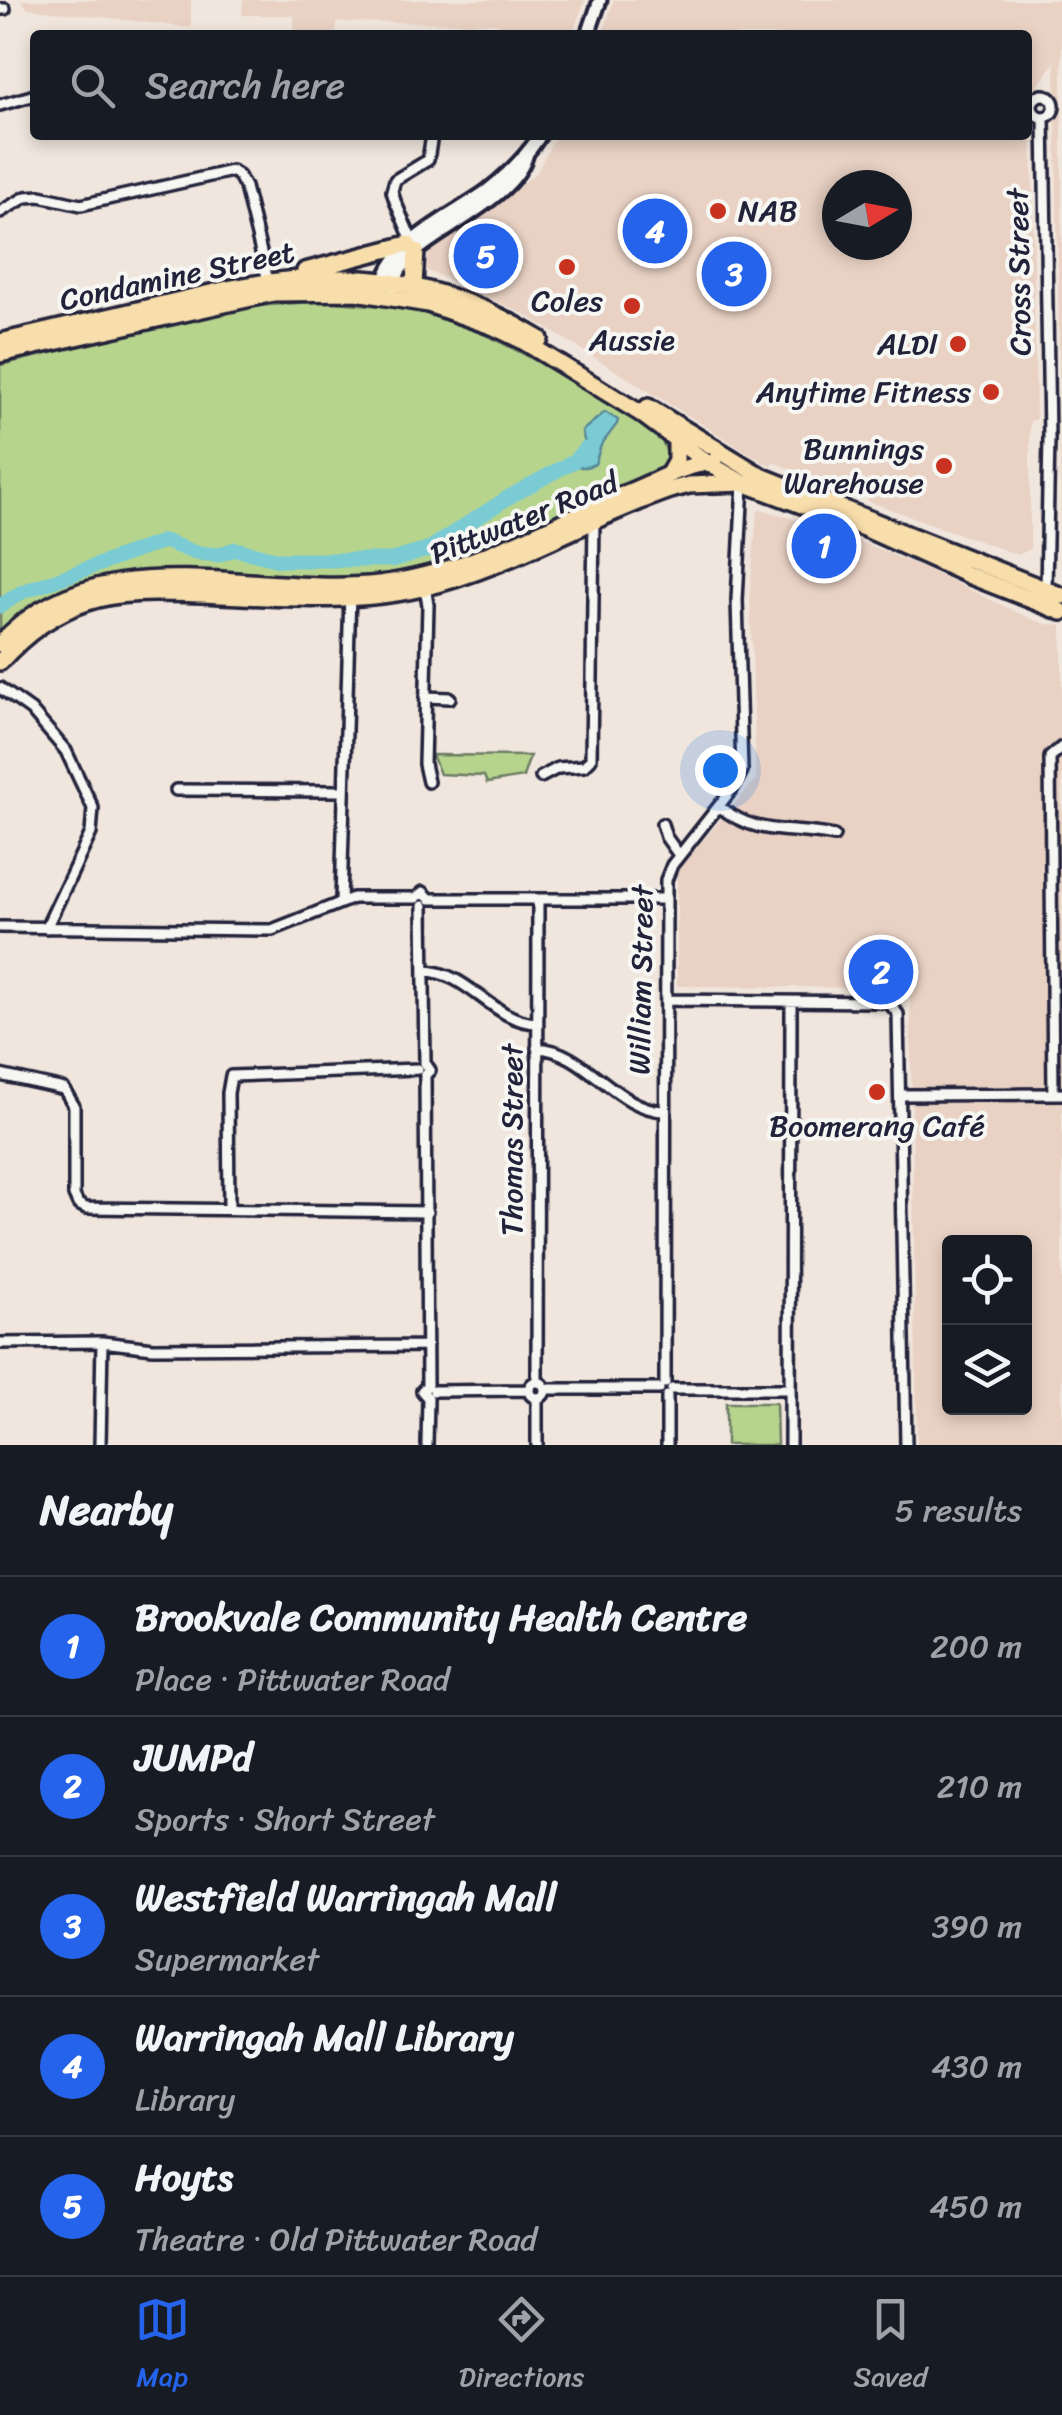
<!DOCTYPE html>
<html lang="en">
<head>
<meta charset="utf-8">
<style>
	body { margin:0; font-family:Sriracha,sans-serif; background:#20242c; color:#f1f3f6 }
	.controls { position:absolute; right:30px; bottom:30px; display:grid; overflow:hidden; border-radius:10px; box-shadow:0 5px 15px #0003 }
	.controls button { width:90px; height:90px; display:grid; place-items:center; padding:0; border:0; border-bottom:2px solid #363941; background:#171b24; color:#f1f3f6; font:50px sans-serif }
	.compass { position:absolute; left:822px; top:170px; width:90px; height:90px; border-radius:50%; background:#171b24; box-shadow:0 5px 15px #0003; rotate:80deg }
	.you { position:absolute; left:720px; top:770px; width:35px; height:35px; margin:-25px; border:8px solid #fff; border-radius:50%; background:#1a73e8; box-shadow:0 0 0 15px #1a73e833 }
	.badge { display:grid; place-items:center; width:65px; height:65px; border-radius:50%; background:#2563eb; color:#fff; font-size:32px; font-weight:700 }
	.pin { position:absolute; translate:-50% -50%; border:5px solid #fff; box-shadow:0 2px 10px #0006 }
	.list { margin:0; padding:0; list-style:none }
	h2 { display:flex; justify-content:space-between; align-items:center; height:130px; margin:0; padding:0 40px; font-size:42px }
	h2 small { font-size:32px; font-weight:400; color:#9ea1a6 }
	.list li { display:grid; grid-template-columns:65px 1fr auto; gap:30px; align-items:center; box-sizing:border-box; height:140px; padding:0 40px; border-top:2px solid #363941 }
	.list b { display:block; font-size:38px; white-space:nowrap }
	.list p { margin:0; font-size:32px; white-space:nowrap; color:#9ea1a6 }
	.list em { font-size:32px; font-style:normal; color:#9ea1a6 }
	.icon { flex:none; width:55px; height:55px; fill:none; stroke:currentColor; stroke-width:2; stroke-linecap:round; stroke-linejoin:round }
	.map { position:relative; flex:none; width:1062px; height:1445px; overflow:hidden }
	.search { position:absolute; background:#171b24; box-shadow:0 5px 15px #0003; left:30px; right:30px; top:30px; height:110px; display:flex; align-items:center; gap:25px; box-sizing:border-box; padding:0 35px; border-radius:10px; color:#9ea1a6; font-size:38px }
	.sheet { height:830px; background:#171b24 }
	nav { display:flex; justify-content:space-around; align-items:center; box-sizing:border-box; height:140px; border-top:2px solid #363941; background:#171b24; font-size:28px; color:#9ea1a6 }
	nav a { display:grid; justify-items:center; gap:5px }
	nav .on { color:#2563eb }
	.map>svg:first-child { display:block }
	.built { fill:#e9d2c4; fill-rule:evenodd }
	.green { fill:#b7d48d; stroke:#6c7b64; stroke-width:2.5 }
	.water { fill:#7acbd4; stroke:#578797; stroke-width:2.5 }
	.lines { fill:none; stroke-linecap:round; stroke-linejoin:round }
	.river { stroke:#7acbd4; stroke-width:15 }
	.minor-casing { stroke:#22223b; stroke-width:16 }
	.tertiary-casing { stroke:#22223b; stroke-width:19 }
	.primary-casing { stroke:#22223b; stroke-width:22 }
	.trunk-casing { stroke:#22223b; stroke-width:22 }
	.minor { stroke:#f6f6f2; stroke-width:9 }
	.tertiary { stroke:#f6f6f2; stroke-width:11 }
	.primary { stroke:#f8deab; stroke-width:15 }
	.trunk { stroke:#f8deab; stroke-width:15 }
	.poi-dot { fill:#c8321e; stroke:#f6f6f2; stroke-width:4 }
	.labels { text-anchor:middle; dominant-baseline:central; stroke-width:8; stroke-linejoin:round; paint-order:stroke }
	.poi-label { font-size:30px; fill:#22223b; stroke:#f6f6f2 }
	.street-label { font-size:30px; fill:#22223b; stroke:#f6f6f2 }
</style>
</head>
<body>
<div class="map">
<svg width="1062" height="1445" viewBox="0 0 1062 1445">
	<rect width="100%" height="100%" fill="#f0e6dd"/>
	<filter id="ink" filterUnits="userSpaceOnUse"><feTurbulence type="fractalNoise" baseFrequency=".01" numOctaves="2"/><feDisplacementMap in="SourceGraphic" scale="20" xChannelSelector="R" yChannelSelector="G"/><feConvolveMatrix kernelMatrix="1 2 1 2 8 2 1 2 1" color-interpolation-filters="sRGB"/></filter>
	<g filter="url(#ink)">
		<path class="built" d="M 21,0 L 191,0 L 191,28 L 27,8 Z
			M 243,0 L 585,0 L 572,35 L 507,35 L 497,23 L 337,22 L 336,35 L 294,35 L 294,15 L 242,15 Z
			M 614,0 L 1062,0 L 1062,574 L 1055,62 L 1029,98 L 1028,115 L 1032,118 L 1036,420 L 1030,421 L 1030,549 L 1018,555 L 867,501 L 869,493 L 853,486 L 841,486 L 839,490 L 773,462 L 771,465 L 763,462 L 524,314 L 426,270 L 429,251 L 441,237 L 499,202 L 537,172 L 556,135 L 1027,135 L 1027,35 L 602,35 ZM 837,185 L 897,185 L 897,245 L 837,245 Z
			M 761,509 L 836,532 L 922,567 L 1027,617 L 1046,624 L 1062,625 L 1062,1445 L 917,1445 L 910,988 L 677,986 L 677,870 L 756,779 L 750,592 L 757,512 ZM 950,1242 L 1024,1242 L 1024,1408 L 950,1408 Z"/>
		<path class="green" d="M 326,301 C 362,305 398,305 433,315 C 509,337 590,395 658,434 C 667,450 672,458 659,472 C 578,508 485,559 398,577 C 280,600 85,525 0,638 L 0,365 L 254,306 Z
			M 432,755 L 530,756 L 523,777 L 487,783 L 484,776 L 440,774 Z
			M 726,1403 L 776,1403 L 777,1445 L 726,1445 Z"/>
		<path class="water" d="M 605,412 L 618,420 L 617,424 L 601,445 L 595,464 C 584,469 577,468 569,460 L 585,444 L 582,431 Z"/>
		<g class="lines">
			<path class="river" d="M 0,606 L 22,592 L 164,541 L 196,553 L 218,555 L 235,549 L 279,560 L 392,560 L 427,550 L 509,497 L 574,461 L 585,449"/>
			<g class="minor-casing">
				<path id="minor" d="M 0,9 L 5,9
					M1032 106a11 11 0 1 1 22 0a11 11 0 1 1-22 0Z
					M 0,105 L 35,95
					M 1044,117 L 1049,438 L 1046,590
					M 0,212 L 26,197 L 40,196 L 81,205 L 232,171 L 239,176 L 245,187 L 268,281
					M 412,241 L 395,201 L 392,191 L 395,180 L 428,160 L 432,135
					M 425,586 L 428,605 L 424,764 L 428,782
					M 0,688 L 31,710 L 66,751 L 93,808 L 91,833 L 46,928
					M 425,697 L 450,698
					M 541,777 L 558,768 L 584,766 L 591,759 L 594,518
					M 176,790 L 343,791
					M 719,806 C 755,837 790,827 834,836
					M 662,824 L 666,837 L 679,855
					M 430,899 L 666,899
					M 341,901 L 350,594
					M 423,906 L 425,1063 L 430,1070 L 425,1075 L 427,1386 L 422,1391 L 428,1398 L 427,1445
					M 0,927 L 272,930 L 353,898 L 416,898 L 423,892 L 430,899
					M 425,971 C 469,972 493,1022 537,1023
					M 666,1000 L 881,1002 L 890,1004 L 898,1014 L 906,1445
					M 537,1048 C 586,1050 615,1109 664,1111
					M 0,1075 L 64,1089 L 74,1106 L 74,1195 L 78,1204 L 86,1208 L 427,1212
					M 1053,1094 L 1050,757 L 1062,747
					M 902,1095 L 1062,1094
					M 229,1209 L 228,1093 L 231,1076 L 418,1069
					M 0,1343 L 102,1342 L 153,1348 L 427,1346
					M529 1390a8 8 0 1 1 16 0a8 8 0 1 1-16 0Z
					M 537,1382 L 538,899
					M 665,1383 L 666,880 L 672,865 L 733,788 L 742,771 L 737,600 L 743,483
					M 545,1389 L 659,1389
					M 672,1389 L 790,1389
					M 434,1391 L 528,1390
					M 667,1396 L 667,1445
					M 537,1398 L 537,1445
					M 100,1445 L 102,1342
					M 790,1445 L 791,1002"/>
			</g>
			<g class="tertiary-casing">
				<path id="tertiary" d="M 588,35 L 600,0
					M 394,288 L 399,271 L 410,256 C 442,227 517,196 527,153
					M 382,289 C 392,240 450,218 487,191 C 506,176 527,156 540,135"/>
			</g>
			<g class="primary-casing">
				<path id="primary" d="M 0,644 C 97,536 254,598 379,584 C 466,574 548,526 629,492 C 656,481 685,464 714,462
					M 0,662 C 23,636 53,613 87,602 C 123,590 163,593 201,594 C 274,597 350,605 422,588 C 508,568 586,519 670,490 L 689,485 L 743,483"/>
			</g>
			<g class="trunk-casing">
				<path id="trunk" d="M 305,271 L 408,244
					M 414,285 L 416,251
					M 0,342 L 232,288 C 346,266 441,278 540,339
					M 0,354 L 274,293 L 356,292 L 428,304 L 494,327 L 523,341 L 640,413 L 706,462 L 743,483 L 866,529 L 968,575 L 1062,612
					M 648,407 L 761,476 L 1062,596
					M 668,475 L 676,461 L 676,438"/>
			</g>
			<use href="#minor" class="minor"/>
			<use href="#tertiary" class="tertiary"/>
			<use href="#primary" class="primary"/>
			<use href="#trunk" class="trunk"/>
		</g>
	</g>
	<g class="poi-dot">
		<circle cx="718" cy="211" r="10"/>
		<circle cx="567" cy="267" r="10"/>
		<circle cx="632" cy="306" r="10"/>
		<circle cx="958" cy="344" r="10"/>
		<circle cx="991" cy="392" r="10"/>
		<circle cx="944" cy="466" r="10"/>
		<circle cx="877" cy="1092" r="10"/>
	</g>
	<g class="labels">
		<g class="poi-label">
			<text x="738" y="211" text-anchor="start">NAB</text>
			<text x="567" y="301">Coles</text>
			<text x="632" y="340">Aussie</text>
			<text x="938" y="344" text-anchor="end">ALDI</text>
			<text x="971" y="392" text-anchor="end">Anytime Fitness</text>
			<text x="924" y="449" text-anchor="end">Bunnings<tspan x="924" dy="34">Warehouse</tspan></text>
			<text x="877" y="1126">Boomerang Café</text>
		</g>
		<g class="street-label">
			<text transform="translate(1019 272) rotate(-91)">Cross Street</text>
			<text transform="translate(177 276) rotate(-12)">Condamine Street</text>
			<text transform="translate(524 518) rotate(-22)">Pittwater Road</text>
			<text transform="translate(641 980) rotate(-89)">William Street</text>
			<text transform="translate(512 1140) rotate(-90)">Thomas Street</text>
		</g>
	</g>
</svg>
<div class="controls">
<button><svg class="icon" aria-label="locate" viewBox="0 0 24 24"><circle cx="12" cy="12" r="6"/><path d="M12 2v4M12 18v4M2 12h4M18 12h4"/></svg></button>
<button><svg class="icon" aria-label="layers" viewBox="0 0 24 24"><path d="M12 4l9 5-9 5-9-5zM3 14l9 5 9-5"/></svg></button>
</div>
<svg class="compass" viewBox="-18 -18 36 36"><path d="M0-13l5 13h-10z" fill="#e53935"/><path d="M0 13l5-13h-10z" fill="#9ea1a6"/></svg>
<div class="you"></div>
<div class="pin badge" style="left:824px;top:546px">1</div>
<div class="pin badge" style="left:881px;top:972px">2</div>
<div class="pin badge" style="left:734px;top:274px">3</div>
<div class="pin badge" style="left:655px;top:231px">4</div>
<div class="pin badge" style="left:486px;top:256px">5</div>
<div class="search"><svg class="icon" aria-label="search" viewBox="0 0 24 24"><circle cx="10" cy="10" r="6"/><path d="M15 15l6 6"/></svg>Search here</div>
</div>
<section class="sheet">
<h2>Nearby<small>5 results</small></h2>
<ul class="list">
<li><span class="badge">1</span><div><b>Brookvale Community Health Centre</b><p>Place · Pittwater Road</p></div><em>200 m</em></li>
<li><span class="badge">2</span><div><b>JUMPd</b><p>Sports · Short Street</p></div><em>210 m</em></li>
<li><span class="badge">3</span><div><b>Westfield Warringah Mall</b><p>Supermarket</p></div><em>390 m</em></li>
<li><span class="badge">4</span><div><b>Warringah Mall Library</b><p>Library</p></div><em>430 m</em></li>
<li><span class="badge">5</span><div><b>Hoyts</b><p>Theatre · Old Pittwater Road</p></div><em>450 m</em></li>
</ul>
</section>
<nav>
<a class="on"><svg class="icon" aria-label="map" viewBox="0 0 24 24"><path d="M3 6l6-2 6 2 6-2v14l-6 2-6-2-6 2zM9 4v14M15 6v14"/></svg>Map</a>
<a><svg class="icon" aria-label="directions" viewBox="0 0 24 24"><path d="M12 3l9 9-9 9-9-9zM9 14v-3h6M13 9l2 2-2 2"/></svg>Directions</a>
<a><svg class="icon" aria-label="saved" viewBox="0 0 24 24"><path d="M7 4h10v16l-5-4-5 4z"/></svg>Saved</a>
</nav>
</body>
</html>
